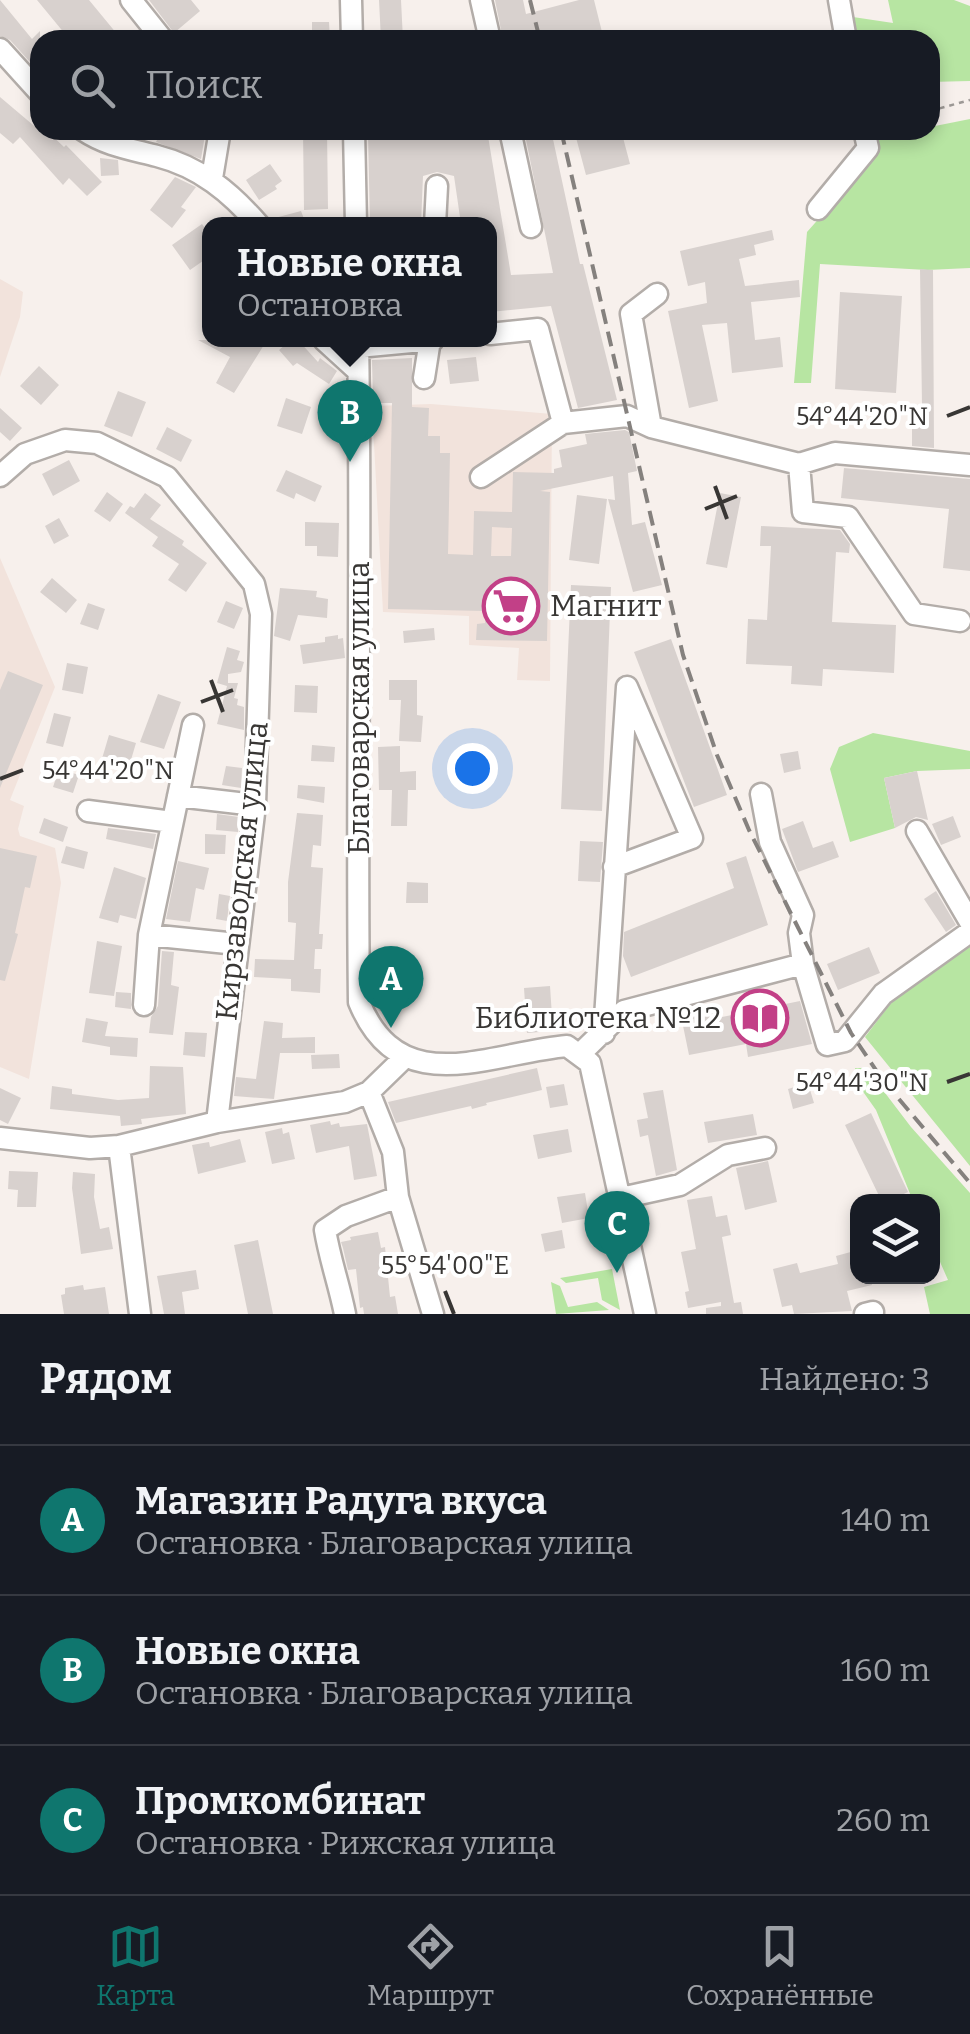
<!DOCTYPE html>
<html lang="ru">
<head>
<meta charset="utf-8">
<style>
	body { margin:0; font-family:Bitter,serif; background:#20242c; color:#f1f3f6 }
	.controls { position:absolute; right:30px; bottom:30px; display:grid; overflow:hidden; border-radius:20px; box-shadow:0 5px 15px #0003 }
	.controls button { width:90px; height:90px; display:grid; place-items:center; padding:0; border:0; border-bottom:2px solid #363941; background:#171b24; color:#f1f3f6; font:50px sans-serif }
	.you { position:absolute; left:472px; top:768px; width:35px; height:35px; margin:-25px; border:8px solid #fff; border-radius:50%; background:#1a73e8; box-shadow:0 0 0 15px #1a73e833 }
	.badge { display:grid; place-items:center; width:65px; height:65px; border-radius:50%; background:#0f766e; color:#fff; font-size:32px; font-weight:700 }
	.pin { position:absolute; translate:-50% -82px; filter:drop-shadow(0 2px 5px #0008) }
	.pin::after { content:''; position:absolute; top:52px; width:35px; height:30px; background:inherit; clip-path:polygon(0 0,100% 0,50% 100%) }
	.popup { position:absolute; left:202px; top:217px; width:295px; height:130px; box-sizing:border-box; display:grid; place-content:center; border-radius:20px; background:#171b24; filter:drop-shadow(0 2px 8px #0005); font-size:32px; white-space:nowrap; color:#9ea1a6 }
	.popup b { font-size:38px; color:#f1f3f6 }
	.popup::after { content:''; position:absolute; left:50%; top:100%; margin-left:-20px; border:20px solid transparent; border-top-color:#171b24 }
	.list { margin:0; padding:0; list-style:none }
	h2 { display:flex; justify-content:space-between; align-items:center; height:130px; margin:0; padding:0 40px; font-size:42px }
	h2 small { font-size:32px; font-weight:400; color:#9ea1a6 }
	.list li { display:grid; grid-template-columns:65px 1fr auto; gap:30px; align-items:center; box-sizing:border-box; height:150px; padding:0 40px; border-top:2px solid #363941 }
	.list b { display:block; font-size:38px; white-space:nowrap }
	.list p { margin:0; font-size:32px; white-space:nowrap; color:#9ea1a6 }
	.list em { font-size:32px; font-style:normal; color:#9ea1a6 }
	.icon { flex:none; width:55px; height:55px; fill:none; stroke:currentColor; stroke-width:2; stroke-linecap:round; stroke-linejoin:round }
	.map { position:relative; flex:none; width:970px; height:1314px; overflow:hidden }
	.search { position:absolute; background:#171b24; box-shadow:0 5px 15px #0003; left:30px; right:30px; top:30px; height:110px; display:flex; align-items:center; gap:25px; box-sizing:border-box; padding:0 35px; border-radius:30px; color:#9ea1a6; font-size:38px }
	.sheet { height:580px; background:#171b24 }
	nav { display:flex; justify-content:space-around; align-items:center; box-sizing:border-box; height:140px; border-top:2px solid #363941; background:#171b24; font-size:28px; color:#9ea1a6 }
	nav a { display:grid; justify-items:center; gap:5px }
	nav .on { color:#0f766e }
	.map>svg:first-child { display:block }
	.built { fill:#f2e3dc }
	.green { fill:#b7e5a2 }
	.building { fill:#d8d1ce; fill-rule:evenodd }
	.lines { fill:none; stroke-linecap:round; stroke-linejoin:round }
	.minor-casing { stroke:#b3ada9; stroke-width:25 }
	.path { stroke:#9d9996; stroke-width:2.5; stroke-dasharray:5 5; stroke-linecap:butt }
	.minor { stroke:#fff; stroke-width:20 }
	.rail { stroke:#85817e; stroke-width:4; stroke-dasharray:15 8; stroke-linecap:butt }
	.ticks { fill:none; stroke:#383634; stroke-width:4 }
	.labels { text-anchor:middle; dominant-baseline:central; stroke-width:8; stroke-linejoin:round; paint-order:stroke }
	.poi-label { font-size:30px; fill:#383634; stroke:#fff; text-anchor:start }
	.street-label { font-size:30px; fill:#383634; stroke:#fff }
	.ticks-label { font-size:25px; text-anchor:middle; fill:#383634; stroke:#fff; stroke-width:8; stroke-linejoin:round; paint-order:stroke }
</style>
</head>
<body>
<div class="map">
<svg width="970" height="1314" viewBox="0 0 970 1314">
	<rect width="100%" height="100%" fill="#f7f0ec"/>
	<path class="built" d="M 0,279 L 23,292 L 20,317 L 0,377 Z
		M 431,404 L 552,414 L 550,681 L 517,680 L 519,648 L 469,645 L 469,616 L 383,612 L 372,406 Z
		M 0,558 L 55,687 L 10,800 L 24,806 L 18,829 L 20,836 L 55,848 L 61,883 L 29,1079 L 0,1067 Z"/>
	<path class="green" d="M 888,0 L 954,0 L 970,6 L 970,81 L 930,82 L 930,40 L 858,40 L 853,17 L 893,23 Z
		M 970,119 L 970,268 L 927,270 L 820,264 L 811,383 L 794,383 L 807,232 L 877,153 L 873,130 L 930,130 L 930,127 Z
		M 873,733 L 970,751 L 970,769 L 917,771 L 884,778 L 895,828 L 850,842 L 830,769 L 839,747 Z
		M 970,946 L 970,1166 L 865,1037 L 894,999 Z
		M 855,1068 L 866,1068 L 911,1127 L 970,1193 L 970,1314 L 930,1314 L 924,1287 L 948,1280 L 933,1246 L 932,1202 L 913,1201 L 876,1110 L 859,1086 Z
		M 612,1269 L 620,1310 L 602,1300 L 598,1278 L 566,1283 L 560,1278 Z
		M 551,1282 L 560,1286 L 568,1307 L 597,1302 L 609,1310 L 556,1314 Z"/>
	<path class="building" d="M 0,0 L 32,39 L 40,31 L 40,73 L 10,40 L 0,36 Z
		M 37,0 L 89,0 L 122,40 L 70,40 Z
		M 149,0 L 191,0 L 200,11 L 174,33 Z
		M 379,0 L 401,0 L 403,40 L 381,40 Z
		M 495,0 L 523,0 L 526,14 L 579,0 L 594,0 L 604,40 L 503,40 Z
		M 312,22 L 329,22 L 330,40 L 312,40 Z
		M 0,97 L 39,130 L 46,130 L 64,147 L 66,145 L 102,182 L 87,196 L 69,178 L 63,185 L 20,137 L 13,144 L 0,133 Z
		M 143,130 L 175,130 L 205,135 L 201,159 L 156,142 L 158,138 Z
		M 303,130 L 327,130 L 328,209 L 304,210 Z
		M 448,130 L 487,130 L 511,275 L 553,273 L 524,130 L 551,130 L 580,264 L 583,264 L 617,400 L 578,408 L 551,306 L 490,312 L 490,224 L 461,224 L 454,176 L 437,172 L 423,176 L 421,224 L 370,224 L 368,134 Z
		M 574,130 L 621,130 L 630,164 L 586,175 Z
		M 100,158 L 118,160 L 119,175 L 101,176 Z
		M 270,164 L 282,181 L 275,186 L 277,189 L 259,200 L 246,180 Z
		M 175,177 L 196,187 L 181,207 L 186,210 L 172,228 L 150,210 Z
		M 301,211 L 306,224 L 272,224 L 271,219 Z
		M 202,224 L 210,235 L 210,256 L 190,270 L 172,245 Z
		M 772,230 L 774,240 L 754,245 L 756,255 L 739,259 L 745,286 L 799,280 L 800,297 L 751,302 L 755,340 L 780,337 L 783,367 L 732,373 L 727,323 L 702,325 L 718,401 L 689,408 L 668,311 L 707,303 L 705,282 L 688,286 L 680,251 Z
		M 920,269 L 933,270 L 934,448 L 912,446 L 912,405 L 922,405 Z
		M 840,292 L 902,296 L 896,393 L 835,389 Z
		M 198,340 L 267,340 L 234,393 L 216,383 L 230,357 Z
		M 291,340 L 298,340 L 318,362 L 320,358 L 337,371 L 329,384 L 297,363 L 293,366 L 279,350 Z
		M 476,357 L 479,381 L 450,384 L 447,360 Z
		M 412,358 L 412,407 L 429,408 L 428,436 L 440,436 L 440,453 L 450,453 L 448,554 L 473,555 L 474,511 L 512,512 L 513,472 L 554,473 L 554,469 L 562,467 L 559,450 L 587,444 L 585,434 L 625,430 L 629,432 L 637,471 L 628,473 L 632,525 L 645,522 L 662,585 L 633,592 L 608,499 L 615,500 L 613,476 L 540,491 L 550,492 L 547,641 L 476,640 L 477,624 L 485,623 L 485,611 L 388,609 L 392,403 L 373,403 L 372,360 ZM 492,527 L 512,528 L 511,556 L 491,556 Z
		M 39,366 L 59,385 L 41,405 L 20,386 Z
		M 118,391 L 146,402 L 132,437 L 104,426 Z
		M 286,398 L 311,407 L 302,434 L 277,426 Z
		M 0,408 L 22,428 L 10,441 L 0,432 Z
		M 167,427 L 192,440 L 181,462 L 156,449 Z
		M 69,460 L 80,481 L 53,496 L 42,474 Z
		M 844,468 L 970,479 L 970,571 L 943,568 L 949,509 L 841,498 Z
		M 286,470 L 322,486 L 315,502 L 296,493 L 294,499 L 276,491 Z
		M 107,492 L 123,504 L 110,522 L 94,511 Z
		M 145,493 L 161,505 L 150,519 L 184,541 L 182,545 L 207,563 L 186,592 L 168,580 L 179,564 L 152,546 L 158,537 L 125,513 L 130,506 L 134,508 Z
		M 720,493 L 741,497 L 727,568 L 706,564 Z
		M 577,495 L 607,499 L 599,564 L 569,560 Z
		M 59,518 L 69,536 L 54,544 L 45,526 Z
		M 305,522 L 339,523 L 338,557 L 317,556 L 317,546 L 305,546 Z
		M 761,526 L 840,530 L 850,544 L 849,553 L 836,552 L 832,622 L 896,625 L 894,673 L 823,669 L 822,686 L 791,684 L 792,666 L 746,664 L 748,619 L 767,620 L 771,546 L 760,546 Z
		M 52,578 L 77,600 L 66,613 L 40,592 Z
		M 571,585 L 611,587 L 602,811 L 561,809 Z
		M 280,588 L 317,591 L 316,597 L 328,599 L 327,618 L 298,615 L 290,641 L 274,636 Z
		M 226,601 L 243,608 L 234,629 L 217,622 Z
		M 88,603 L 105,609 L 98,630 L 80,624 Z
		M 434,628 L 435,640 L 404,643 L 403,631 Z
		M 338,635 L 338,639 L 343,638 L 345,658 L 303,664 L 300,645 L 325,642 L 325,637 Z
		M 671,639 L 727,795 L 694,807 L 634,652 Z
		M 227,647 L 240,651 L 237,660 L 244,662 L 241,672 L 228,674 L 228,683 L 238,683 L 234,698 L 238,699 L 237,705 L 244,707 L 244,730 L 217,724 L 227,686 L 217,683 Z
		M 67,663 L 88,667 L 83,694 L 62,690 Z
		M 8,671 L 43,685 L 0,788 L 0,690 Z
		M 389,680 L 417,680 L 417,715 L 423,716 L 421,742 L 399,741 L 401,700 L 389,700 Z
		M 295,685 L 318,686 L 317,713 L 294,712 Z
		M 158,694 L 181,702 L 164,749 L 140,742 Z
		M 54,713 L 71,717 L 63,747 L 46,743 Z
		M 109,735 L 136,743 L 128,770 L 101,762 Z
		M 312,745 L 335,747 L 334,762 L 311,761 Z
		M 400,746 L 400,772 L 416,771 L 416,790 L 408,790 L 407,826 L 391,826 L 392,790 L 379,790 L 378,747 Z
		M 798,751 L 801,769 L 784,773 L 780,754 Z
		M 226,766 L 242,768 L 241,788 L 222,785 Z
		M 59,769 L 79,775 L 73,793 L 53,787 Z
		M 917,771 L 928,820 L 916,817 L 895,828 L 884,778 Z
		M 298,785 L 325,787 L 324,803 L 297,798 Z
		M 297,813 L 323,815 L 321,846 L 313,845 L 311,867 L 323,868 L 319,934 L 323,934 L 322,949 L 315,949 L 314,969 L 321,969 L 320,993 L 291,991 L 291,979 L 254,977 L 255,959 L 294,960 L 296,923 L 288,922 L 288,882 Z
		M 217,814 L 239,817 L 238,832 L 216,830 Z
		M 953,816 L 961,837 L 941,845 L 932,824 Z
		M 44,818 L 68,827 L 63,842 L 39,833 Z
		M 803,821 L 813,848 L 833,841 L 839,857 L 798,872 L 782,829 Z
		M 108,828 L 156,834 L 153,849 L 106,839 Z
		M 205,834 L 226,835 L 225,854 L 205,854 Z
		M 580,841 L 603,842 L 600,882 L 578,881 Z
		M 66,846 L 88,852 L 84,869 L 61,863 Z
		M 0,848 L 37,856 L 30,888 L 25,887 L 15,933 L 18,934 L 5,981 L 0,980 Z
		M 746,856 L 768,925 L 631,977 L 623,956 L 624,932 L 734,888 L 726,863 Z
		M 178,861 L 209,868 L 204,890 L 196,888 L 190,922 L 166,919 Z
		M 114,867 L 146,878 L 136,919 L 120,915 L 118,923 L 99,918 Z
		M 407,882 L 428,883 L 428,903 L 406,903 Z
		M 936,891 L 956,925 L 946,932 L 924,899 Z
		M 219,894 L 230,896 L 227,921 L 216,919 Z
		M 97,941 L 122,946 L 114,996 L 89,993 Z
		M 869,947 L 880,973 L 838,990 L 827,964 Z
		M 162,951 L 174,952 L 171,985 L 179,987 L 173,1035 L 149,1033 L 151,1017 L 158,1006 Z
		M 375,983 L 399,983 L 399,1011 L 380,1011 L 375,1002 Z
		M 550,986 L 553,1031 L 527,1033 L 524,988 Z
		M 116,992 L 131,993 L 131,1009 L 115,1007 Z
		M 800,1001 L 812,1044 L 748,1057 L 746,1044 L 689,1055 L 681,1016 L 720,1008 L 722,1017 Z
		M 86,1018 L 108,1022 L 105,1036 L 138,1038 L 137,1057 L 110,1055 L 110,1047 L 82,1042 Z
		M 264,1021 L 283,1023 L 282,1038 L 315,1037 L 315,1053 L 280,1053 L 274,1099 L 234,1096 L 236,1077 L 256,1079 Z
		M 185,1032 L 207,1033 L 205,1057 L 183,1055 Z
		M 339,1054 L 340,1068 L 312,1069 L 311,1055 Z
		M 150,1066 L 183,1067 L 186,1114 L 141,1119 L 142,1124 L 121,1126 L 120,1116 L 50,1109 L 52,1086 L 72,1089 L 72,1094 L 118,1100 L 149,1098 Z
		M 537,1068 L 542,1090 L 486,1103 L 487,1105 L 472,1109 L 471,1106 L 396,1123 L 388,1102 Z
		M 808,1083 L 814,1103 L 793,1109 L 788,1089 Z
		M 564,1084 L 568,1105 L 550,1108 L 546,1087 Z
		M 0,1088 L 21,1098 L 8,1124 L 0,1120 Z
		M 663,1090 L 677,1170 L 656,1176 L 648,1135 L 640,1137 L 637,1120 L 648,1118 L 643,1093 Z
		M 871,1113 L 908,1192 L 887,1202 L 882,1202 L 845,1125 Z
		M 753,1114 L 757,1135 L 708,1143 L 704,1122 Z
		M 330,1121 L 331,1125 L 339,1123 L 340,1127 L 367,1124 L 377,1176 L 354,1180 L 349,1146 L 316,1153 L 310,1125 Z
		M 282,1128 L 283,1134 L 289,1132 L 295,1159 L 272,1164 L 265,1132 Z
		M 568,1129 L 572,1152 L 538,1159 L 533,1135 Z
		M 240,1139 L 246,1162 L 198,1174 L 192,1145 L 209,1142 L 210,1147 Z
		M 768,1161 L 777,1202 L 745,1210 L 736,1168 Z
		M 9,1171 L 38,1172 L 36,1207 L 17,1207 L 18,1190 L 8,1189 Z
		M 73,1172 L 95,1174 L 94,1197 L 100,1229 L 109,1227 L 113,1249 L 81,1254 L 72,1188 Z
		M 585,1193 L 589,1218 L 562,1223 L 557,1197 Z
		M 712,1196 L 716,1217 L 727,1215 L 731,1235 L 722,1237 L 734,1303 L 741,1302 L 743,1314 L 706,1314 L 706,1308 L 721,1306 L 721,1302 L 688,1308 L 685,1292 L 689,1291 L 681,1252 L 696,1249 L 687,1200 Z
		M 562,1230 L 565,1248 L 545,1252 L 541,1234 Z
		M 378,1232 L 381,1248 L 385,1247 L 390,1297 L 395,1296 L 398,1314 L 364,1314 L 363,1307 L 360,1308 L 356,1269 L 348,1270 L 343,1248 L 341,1242 L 351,1240 L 350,1237 Z
		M 258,1240 L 273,1314 L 248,1314 L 234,1245 Z
		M 858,1250 L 858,1276 L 870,1276 L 872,1285 L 847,1291 L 852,1311 L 794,1314 L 792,1305 L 782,1307 L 773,1269 L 797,1263 L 800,1273 L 838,1264 L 836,1256 Z
		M 196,1270 L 199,1289 L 182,1292 L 185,1314 L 164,1314 L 157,1276 Z
		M 83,1285 L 84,1290 L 105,1287 L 109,1314 L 64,1314 L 61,1295 L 65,1294 L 65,1288 Z"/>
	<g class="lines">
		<g class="minor-casing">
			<path id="minor" d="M 131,0 L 163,40
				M 351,0 L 352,40
				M 481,0 L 490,40
				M 839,0 L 846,40
				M 0,49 L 40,93
				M 83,130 C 107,146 130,149 157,156 C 200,167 230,192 259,225
				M 354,130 L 356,225
				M 510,130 L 531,227
				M 212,178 L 220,130
				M 818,209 L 868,148 L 864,130
				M 435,225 L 437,186
				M 324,340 L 358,371
				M 358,340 C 362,560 356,781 359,1002 C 400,1102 488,1053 567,1046 L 590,1063 L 645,1314
				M 358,347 L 433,340
				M 424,378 L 430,340
				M 563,423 L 627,416 L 651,427 L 631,314 L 657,294
				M 651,427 L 799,464 L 835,453 L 970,465
				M 799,464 L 803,512 L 848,517 L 914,614 L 960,621
				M 0,476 L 25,454 L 65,440 L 97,443 L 167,477 L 254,584 L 261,614 L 255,805 L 217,1122
				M 481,477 L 563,423 L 538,329 L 490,334
				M 761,794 L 770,842 L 803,915 L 799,933 L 803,964
				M 178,796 L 255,805
				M 88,811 L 172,822
				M 917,831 L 970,922
				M 149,935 L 237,944
				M 144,1005 L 149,935 L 193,725
				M 604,1033 L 627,687 L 692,838 L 614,867
				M 580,1054 L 624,1011 L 803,964 L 827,1045 L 845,1041 L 883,994 L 970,932
				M 369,1092 L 393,1152 L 398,1197 L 433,1314
				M 0,1138 L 90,1148 L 119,1146 L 217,1122 L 345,1102 L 369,1092 L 405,1057
				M 119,1146 L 140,1314
				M 621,1198 L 680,1185 L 728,1155 L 765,1148
				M 345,1314 C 339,1284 330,1260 325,1230 L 346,1216 L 398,1197
				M 865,1314 L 873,1312"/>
		</g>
		<path class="path" d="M 930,111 L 970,100"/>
		<use href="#minor" class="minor"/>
		<path class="rail" d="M 530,0 L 540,40
			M 561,130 L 683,655 L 717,755 L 749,830 L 851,1033 L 882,1079 L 970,1183"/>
	</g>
	<path class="ticks" d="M 947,416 L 970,407M 715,486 L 727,519M 705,509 L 737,496M 211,680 L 223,712M 201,702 L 233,690M 0,779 L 23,770M 947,1082 L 970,1074M 445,1291 L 454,1314"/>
	<defs>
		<g id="supermarket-ring" transform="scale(2.875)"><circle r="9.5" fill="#fff" stroke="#c24087" stroke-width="1.5"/><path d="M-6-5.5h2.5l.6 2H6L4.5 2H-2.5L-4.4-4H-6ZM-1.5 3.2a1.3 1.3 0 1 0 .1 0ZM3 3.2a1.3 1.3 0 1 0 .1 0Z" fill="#c24087"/></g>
		<g id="library-ring" transform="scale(2.875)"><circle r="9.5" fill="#fff" stroke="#c24087" stroke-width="1.5"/><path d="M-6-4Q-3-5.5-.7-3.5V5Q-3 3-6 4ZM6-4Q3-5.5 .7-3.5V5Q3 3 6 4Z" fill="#c24087"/></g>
	</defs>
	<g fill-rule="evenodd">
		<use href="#supermarket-ring" x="511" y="606"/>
		<use href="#library-ring" x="760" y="1018"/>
	</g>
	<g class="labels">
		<g class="poi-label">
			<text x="550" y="606">Магнит</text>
			<text x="721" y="1018" text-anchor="end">Библиотека №12</text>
		</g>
		<g class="street-label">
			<text transform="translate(359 708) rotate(-90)">Благоварская улица</text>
			<text transform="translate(242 871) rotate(-84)">Кирзаводская улица</text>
		</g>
	</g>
	<g class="ticks-label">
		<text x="862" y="425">54°44'20"N</text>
		<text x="108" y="779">54°44'20"N</text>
		<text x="862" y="1091">54°44'30"N</text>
		<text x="445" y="1274">55°54'00"E</text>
	</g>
</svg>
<div class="controls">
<button><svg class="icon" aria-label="layers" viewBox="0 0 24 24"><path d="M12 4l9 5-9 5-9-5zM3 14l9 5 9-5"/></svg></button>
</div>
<div class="you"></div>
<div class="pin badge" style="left:391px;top:1028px">A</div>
<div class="pin badge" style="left:350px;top:462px">B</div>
<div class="popup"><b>Новые окна</b>Остановка</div>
<div class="pin badge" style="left:617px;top:1273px">C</div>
<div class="search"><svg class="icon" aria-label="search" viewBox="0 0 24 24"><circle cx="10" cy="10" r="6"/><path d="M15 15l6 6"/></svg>Поиск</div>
</div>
<section class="sheet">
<h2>Рядом<small>Найдено: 3</small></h2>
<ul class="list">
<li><span class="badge">A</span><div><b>Магазин Радуга вкуса</b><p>Остановка · Благоварская улица</p></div><em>140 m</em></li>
<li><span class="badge">B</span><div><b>Новые окна</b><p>Остановка · Благоварская улица</p></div><em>160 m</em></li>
<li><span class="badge">C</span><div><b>Промкомбинат</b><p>Остановка · Рижская улица</p></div><em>260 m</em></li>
</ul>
</section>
<nav>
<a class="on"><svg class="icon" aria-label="map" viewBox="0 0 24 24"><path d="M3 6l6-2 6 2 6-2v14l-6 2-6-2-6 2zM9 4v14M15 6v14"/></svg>Карта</a>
<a><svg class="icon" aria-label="directions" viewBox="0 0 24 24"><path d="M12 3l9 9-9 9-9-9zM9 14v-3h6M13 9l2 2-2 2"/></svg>Маршрут</a>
<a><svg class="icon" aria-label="saved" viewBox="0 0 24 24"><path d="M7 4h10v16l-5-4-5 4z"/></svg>Сохранённые</a>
</nav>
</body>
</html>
